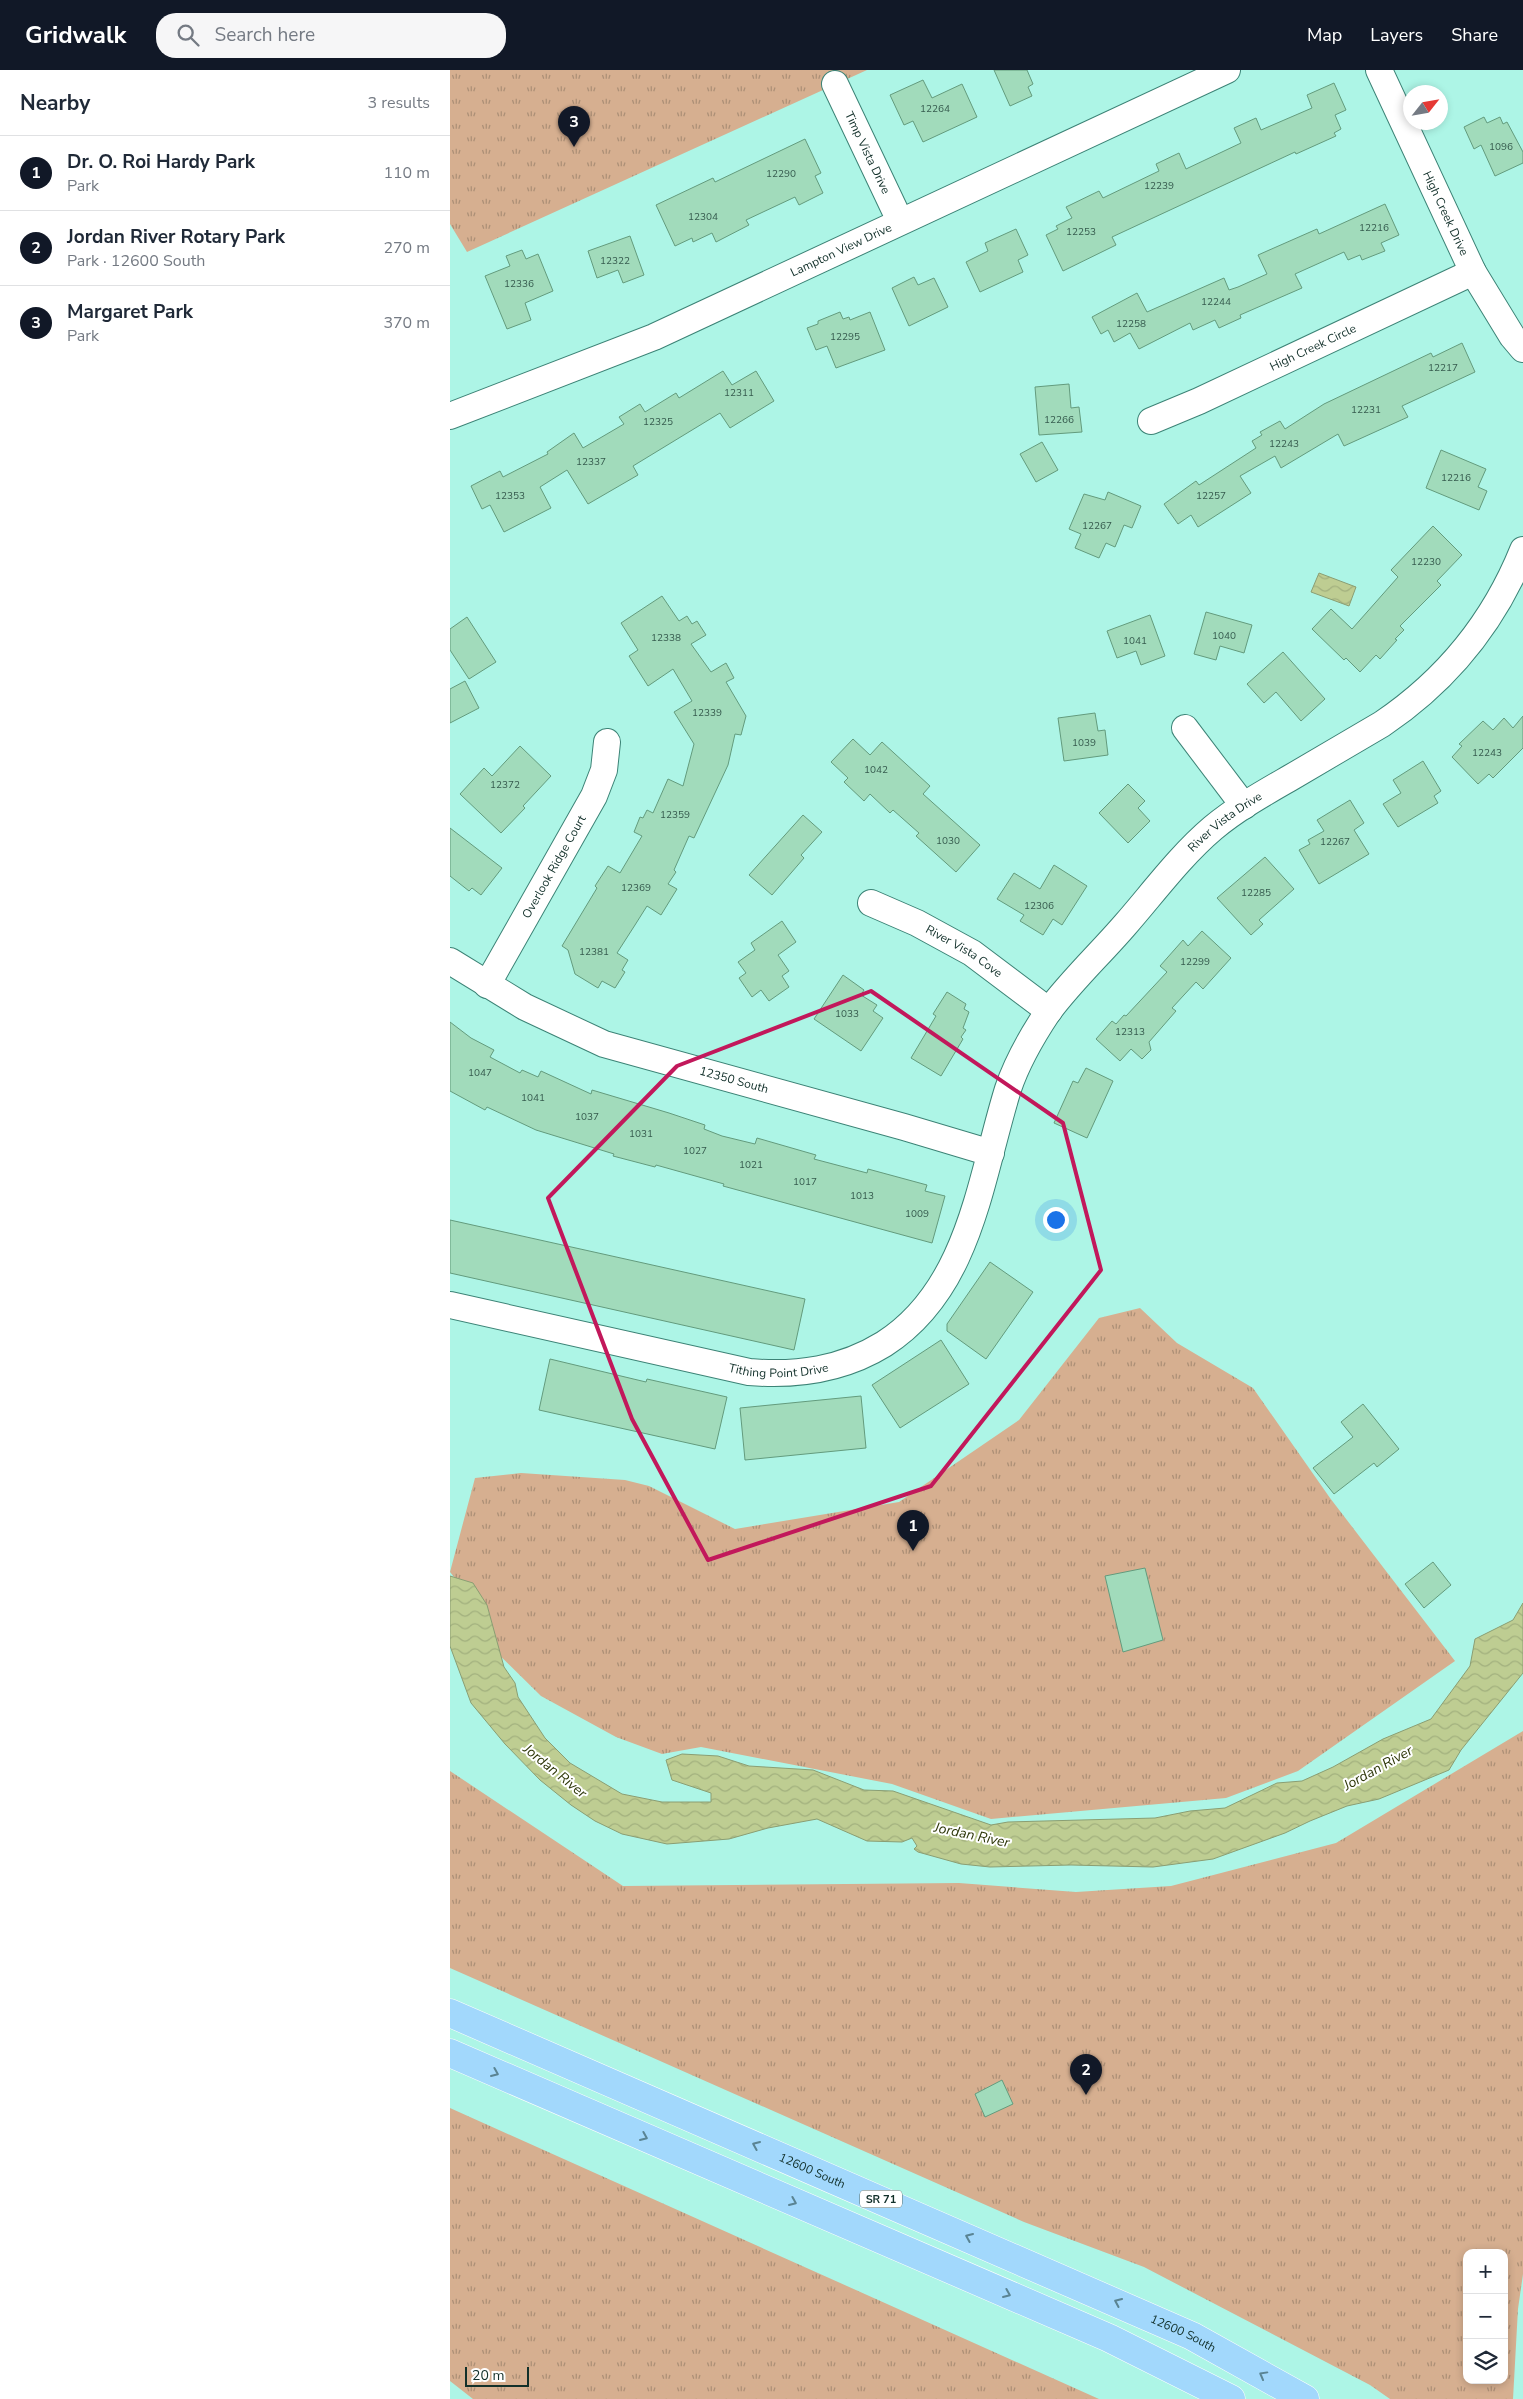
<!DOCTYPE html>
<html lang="en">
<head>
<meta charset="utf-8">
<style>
	body { margin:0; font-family:"Nunito Sans",sans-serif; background:#f6f6f7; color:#1f2937 }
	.controls { position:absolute; right:15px; bottom:15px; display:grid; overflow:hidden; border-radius:10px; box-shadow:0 2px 8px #0003 }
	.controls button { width:45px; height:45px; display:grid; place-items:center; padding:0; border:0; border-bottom:1px solid #e0e1e3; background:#fff; color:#1f2937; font:25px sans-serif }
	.compass { position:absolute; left:953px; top:15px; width:45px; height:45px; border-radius:50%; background:#fff; box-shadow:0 2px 8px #0003; rotate:59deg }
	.scale { position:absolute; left:15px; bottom:12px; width:64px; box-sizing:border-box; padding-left:5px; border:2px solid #12302a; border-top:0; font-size:14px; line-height:18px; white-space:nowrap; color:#12302a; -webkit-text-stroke:4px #fff; paint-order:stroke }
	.you { position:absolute; left:605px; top:1149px; width:18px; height:18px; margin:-12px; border:4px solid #fff; border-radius:50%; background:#1a73e8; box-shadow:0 0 0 8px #1a73e833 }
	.badge { display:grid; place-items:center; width:32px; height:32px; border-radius:50%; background:#111827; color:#fff; font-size:16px; font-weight:700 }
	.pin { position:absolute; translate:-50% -41px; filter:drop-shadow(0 1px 2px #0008) }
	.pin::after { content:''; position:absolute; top:26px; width:18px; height:15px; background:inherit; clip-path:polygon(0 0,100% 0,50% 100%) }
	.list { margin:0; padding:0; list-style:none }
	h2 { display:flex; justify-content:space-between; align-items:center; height:65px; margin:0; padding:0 20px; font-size:21px }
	h2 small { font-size:16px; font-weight:400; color:#747a83 }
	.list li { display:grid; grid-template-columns:32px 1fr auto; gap:15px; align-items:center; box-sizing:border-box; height:75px; padding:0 20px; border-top:1px solid #e0e1e3 }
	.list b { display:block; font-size:19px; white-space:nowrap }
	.list p { margin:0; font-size:16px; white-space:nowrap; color:#747a83 }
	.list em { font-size:16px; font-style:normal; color:#747a83 }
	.icon { flex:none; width:28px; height:28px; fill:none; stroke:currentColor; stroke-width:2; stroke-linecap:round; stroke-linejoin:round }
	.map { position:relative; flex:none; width:1073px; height:2329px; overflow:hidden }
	header { display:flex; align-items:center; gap:30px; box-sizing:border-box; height:70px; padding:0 25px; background:#111827; color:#fff }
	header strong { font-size:24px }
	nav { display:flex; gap:28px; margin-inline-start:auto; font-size:18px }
	.search { width:350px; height:45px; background:#f6f6f7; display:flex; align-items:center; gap:12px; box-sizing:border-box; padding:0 18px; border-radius:20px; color:#747a83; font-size:19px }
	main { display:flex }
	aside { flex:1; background:#fff }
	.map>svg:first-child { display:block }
	.grass { fill:url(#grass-tufts); fill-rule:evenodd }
	.water { fill:url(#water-waves); stroke:#8a9e73 }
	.building { fill:#a1dbbb; stroke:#639b7d }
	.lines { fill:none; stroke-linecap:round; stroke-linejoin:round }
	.minor-casing { stroke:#3c8376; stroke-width:28 }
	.major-casing { stroke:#fff; stroke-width:29 }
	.minor { stroke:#fff; stroke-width:26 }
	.major { stroke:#a2d8fc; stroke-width:28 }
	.oneway { stroke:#5a8493 }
	.marked { fill:none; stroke:#c2185b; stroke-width:4; stroke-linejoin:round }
	.labels { text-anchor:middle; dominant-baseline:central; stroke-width:4; stroke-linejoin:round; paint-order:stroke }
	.number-label { font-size:10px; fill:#365b4e }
	.shield { fill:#fff; stroke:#596e6a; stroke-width:1 }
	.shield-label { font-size:11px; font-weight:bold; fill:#12302a }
	.street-label { font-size:12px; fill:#12302a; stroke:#fff }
	.water-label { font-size:14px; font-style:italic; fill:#2d3608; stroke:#fff }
</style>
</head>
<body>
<header>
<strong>Gridwalk</strong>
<div class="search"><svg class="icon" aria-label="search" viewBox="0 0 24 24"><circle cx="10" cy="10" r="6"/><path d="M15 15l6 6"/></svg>Search here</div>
<nav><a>Map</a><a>Layers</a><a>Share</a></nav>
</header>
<main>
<aside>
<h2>Nearby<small>3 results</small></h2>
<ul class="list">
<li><span class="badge">1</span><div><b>Dr. O. Roi Hardy Park</b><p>Park</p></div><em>110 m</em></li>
<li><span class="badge">2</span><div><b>Jordan River Rotary Park</b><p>Park · 12600 South</p></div><em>270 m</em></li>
<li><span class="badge">3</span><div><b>Margaret Park</b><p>Park</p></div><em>370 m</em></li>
</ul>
</aside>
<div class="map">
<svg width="1073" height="2329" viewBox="0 0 1073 2329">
	<defs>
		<pattern id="grass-tufts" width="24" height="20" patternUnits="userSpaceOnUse" patternTransform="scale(1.25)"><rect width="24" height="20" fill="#d6af90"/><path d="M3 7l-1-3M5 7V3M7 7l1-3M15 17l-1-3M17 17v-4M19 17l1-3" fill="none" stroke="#ac8f76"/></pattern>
		<pattern id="water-waves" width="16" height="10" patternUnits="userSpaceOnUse" patternTransform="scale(1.25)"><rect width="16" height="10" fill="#becd92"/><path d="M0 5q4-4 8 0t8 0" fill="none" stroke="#a2b07e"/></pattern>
	</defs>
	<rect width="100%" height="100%" fill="#adf5e6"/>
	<path class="grass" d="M 0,0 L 417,0 L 17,182 L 0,154 Z
		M 690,1238 L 727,1273 L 803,1318 L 880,1428 L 1005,1591 L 848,1701 L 776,1728 L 541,1749 L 442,1714 L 251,1677 L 212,1684 L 166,1667 L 91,1626 L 38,1574 L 32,1541 L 0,1502 L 25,1408 L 71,1403 L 175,1410 L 199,1416 L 285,1459 L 449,1432 L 569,1350 L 649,1248 Z
		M 1073,1661 L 1073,2204 L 1068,2239 L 1063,2329 L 940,2329 L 920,2315 L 694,2197 L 574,2152 L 0,1898 L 0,1701 L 173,1816 L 509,1813 L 626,1822 L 721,1816 L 886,1773 ZM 1017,2183 L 1054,2183 L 1054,2310 L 1017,2310 Z
		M 0,2038 L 649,2329 L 23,2329 L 0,2311 Z"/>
	<path class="water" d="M 869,503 L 906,517 L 899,536 L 861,522 Z
		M 0,1506 L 23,1513 L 37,1535 L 54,1597 L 65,1613 L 68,1627 L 95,1668 L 120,1693 L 172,1724 L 212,1732 L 261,1732 L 261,1723 L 222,1710 L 216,1690 L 232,1684 L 268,1686 L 299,1696 L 363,1700 L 414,1720 L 443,1721 L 541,1755 L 558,1752 L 705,1748 L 740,1741 L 775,1738 L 827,1713 L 852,1711 L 883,1697 L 933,1669 L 981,1649 L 1020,1596 L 1025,1569 L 1063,1550 L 1073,1533 L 1073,1603 L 1011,1680 L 999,1700 L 929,1729 L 897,1736 L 860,1751 L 835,1763 L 763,1789 L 703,1797 L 621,1795 L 540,1797 L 511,1794 L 468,1782 L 464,1779 L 467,1776 L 462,1768 L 452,1772 L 417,1771 L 367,1749 L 318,1758 L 279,1769 L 217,1774 L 172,1764 L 145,1751 L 121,1735 L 90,1710 L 55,1674 L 21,1633 L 0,1576 Z"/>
	<path class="building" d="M 544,0 L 577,0 L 583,14 L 578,17 L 582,26 L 560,36 Z
		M 473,10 L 482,28 L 512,14 L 527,47 L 473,72 L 463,51 L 454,55 L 440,25 Z
		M 884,13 L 896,40 L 885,45 L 891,59 L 884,63 L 886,66 L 846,84 L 845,82 L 662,167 L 666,175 L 613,201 L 596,165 L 608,159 L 606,156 L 622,148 L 616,137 L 649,121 L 653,128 L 709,101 L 706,94 L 729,83 L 736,99 L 791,73 L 784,58 L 806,48 L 811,60 L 862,38 L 857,25 Z
		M 1034,47 L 1037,53 L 1050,47 L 1053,54 L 1057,52 L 1073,82 L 1073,93 L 1045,106 L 1031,75 L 1024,79 L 1014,57 Z
		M 355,69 L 371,103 L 365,106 L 373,123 L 349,135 L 345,127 L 296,150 L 299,155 L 266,172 L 262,163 L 243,172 L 242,168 L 225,176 L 206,135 L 263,108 L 265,112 Z
		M 935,134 L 949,165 L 931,173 L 935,181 L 912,190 L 910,185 L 898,190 L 894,182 L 845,204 L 852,218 L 790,245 L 791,248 L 769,258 L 765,250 L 743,260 L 740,253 L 689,279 L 680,263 L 664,272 L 658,260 L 651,264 L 642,247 L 687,223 L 697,242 L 774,208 L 779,220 L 788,217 L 817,204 L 808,185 L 867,159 L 869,164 Z
		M 566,159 L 578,185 L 568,190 L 573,202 L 530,222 L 516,192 L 538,181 L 535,173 Z
		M 180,166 L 194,205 L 173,213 L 168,200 L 147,208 L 138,181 Z
		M 72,180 L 76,189 L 88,184 L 103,221 L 75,233 L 81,250 L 57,259 L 35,206 L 60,196 L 56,186 Z
		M 464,207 L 468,215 L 484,208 L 498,237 L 459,256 L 442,218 Z
		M 390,242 L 393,249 L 399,247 L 400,250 L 420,242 L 435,280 L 386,298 L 377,276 L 366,280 L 357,258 L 368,254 L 368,251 Z
		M 1012,273 L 1025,302 L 952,336 L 958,347 L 894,376 L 888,364 L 831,398 L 825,386 L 790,406 L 801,423 L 748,457 L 741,445 L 728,454 L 714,434 L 746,411 L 749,415 L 806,378 L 802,371 L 812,365 L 810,362 L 830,351 L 835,359 L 874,334 L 981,283 L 983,287 Z
		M 273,301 L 282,315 L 306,301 L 324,331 L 280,358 L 270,343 L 183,396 L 188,405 L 138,434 L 117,400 L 90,417 L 101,438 L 54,462 L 40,435 L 32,439 L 21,416 L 50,401 L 53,407 L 98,384 L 97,382 L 124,363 L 133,378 L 174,354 L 169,347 L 190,334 L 195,342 L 226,323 L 229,328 Z
		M 619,314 L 621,338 L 629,337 L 632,362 L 589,365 L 585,317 Z
		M 592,372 L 608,400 L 586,412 L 570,384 Z
		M 991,380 L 1036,399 L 1028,417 L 1037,421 L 1029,440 L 976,418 Z
		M 658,422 L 691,436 L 682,458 L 674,455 L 665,477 L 656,473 L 649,488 L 625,478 L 631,464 L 619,459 L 634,424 L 655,430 Z
		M 983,456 L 1012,485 L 987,511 L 991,515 L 950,556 L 954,560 L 945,569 L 947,570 L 930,589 L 926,585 L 910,602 L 896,588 L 894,590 L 862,559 L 881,539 L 902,559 L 948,507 L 941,500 Z
		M 212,526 L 229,551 L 237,546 L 242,554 L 247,551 L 256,565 L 241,574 L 261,602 L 276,593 L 284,608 L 276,612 L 296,646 L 291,665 L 285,664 L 278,695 L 244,768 L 239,766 L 224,800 L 226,802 L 218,814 L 227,819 L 211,845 L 197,836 L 185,855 L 167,883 L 178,890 L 172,900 L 175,902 L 165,918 L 152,911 L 148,918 L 125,904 L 118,880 L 112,876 L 147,818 L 145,816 L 158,796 L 170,803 L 192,766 L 184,762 L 190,747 L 193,748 L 197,740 L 203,743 L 218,709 L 233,716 L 244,674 L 224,642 L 242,631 L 223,599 L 198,616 L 179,586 L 188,580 L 171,553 Z
		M 756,542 L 802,555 L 794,583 L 770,576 L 766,590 L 744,584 Z
		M 700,545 L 715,586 L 691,595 L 686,581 L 667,588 L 657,561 Z
		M 17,547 L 46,592 L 19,609 L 0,580 L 0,559 Z
		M 833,582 L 875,629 L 851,651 L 826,622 L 814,633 L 797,614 Z
		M 15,611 L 29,638 L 0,653 L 0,619 Z
		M 645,643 L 648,661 L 655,660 L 658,685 L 614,691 L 608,648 Z
		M 1073,646 L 1073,678 L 1043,708 L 1039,704 L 1028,714 L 1002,687 L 1012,676 L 1009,674 L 1033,651 L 1043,660 L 1054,648 L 1063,658 Z
		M 403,669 L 420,685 L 432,672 L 480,716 L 473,724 L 530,775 L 506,802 L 466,766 L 469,763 L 443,740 L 440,743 L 420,724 L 414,731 L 394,712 L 398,708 L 381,692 Z
		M 70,676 L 101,706 L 73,736 L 75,738 L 51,763 L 10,724 L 34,698 L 42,706 Z
		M 973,691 L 991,721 L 984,726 L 988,733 L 948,757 L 933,734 L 951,723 L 943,710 Z
		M 678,714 L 695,731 L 688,738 L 700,751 L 678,773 L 649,743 Z
		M 900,730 L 914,753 L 904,760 L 919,784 L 869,814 L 849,780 L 860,774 L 858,770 L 874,761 L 867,750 Z
		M 353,745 L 372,762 L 351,785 L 354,788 L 322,825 L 299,805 Z
		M 0,758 L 52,798 L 31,825 L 22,818 L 19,821 L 0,806 Z
		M 815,787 L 844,819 L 809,850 L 813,854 L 801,865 L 767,828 Z
		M 604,795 L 637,816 L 612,855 L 603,849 L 593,865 L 570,851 L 574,845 L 547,829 L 564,803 L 590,819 Z
		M 332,851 L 346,872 L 328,885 L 339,901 L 332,906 L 339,917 L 319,931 L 311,920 L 302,927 L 289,908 L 296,903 L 288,892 L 305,880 L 301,873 Z
		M 752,861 L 781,888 L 753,919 L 746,912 L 722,938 L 726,941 L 699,972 L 701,980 L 692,989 L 681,979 L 670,991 L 646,969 L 662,951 L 666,954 L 674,945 L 676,946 L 717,902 L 710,896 L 733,870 L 738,876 Z
		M 393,905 L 414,920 L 411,925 L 427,935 L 423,941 L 433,948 L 411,981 L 364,949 Z
		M 497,922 L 516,934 L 514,939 L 519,942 L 513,958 L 516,960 L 511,967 L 513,969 L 491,1006 L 461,988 L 486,946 L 483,944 Z
		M 0,952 L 21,968 L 44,980 L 40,987 L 70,1003 L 72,1000 L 88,1007 L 91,1001 L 141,1024 L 142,1020 L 219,1043 L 255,1055 L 254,1059 L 272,1066 L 305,1074 L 307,1068 L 366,1085 L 364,1089 L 417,1103 L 418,1099 L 477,1115 L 475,1121 L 495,1126 L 482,1173 L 273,1116 L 274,1114 L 206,1095 L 205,1097 L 163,1086 L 164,1084 L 86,1060 L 37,1037 L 35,1040 L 0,1021 Z
		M 636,998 L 663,1011 L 637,1068 L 604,1053 L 623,1011 L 628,1013 Z
		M 0,1150 L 355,1229 L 344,1280 L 0,1203 Z
		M 540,1192 L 583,1222 L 536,1289 L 497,1261 L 497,1254 Z
		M 491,1270 L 519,1314 L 450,1358 L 422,1315 Z
		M 100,1289 L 196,1312 L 197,1309 L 277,1327 L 265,1379 L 89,1340 Z
		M 411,1326 L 416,1378 L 295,1390 L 290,1338 Z
		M 913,1334 L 949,1379 L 927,1397 L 924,1393 L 884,1424 L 863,1398 L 903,1367 L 891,1352 Z
		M 983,1492 L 1001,1515 L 974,1538 L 955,1514 Z
		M 695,1498 L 713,1570 L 673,1582 L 655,1506 Z
		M 552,2010 L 563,2034 L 535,2047 L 525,2024 Z"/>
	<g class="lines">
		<g class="minor-casing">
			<g id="minor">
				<path id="s1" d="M 929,0 L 1023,202 L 1062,266 L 1073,279"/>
				<path id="s2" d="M 385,14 L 450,151"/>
				<path id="s3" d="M 0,346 L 204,267 L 777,0"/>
				<path id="s4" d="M 701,351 L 749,331 L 1023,202"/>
				<path d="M 735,658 L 794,736"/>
				<path id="s5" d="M 421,833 L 467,853 L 522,883 L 599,941"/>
				<path id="s6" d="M 0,891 L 75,937 L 154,974 L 454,1057 L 541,1083"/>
				<path id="s7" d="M 37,915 L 144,726 L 154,700 L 157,672"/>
				<path id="s8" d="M 0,1235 L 299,1302 C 347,1306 392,1300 434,1274 C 520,1219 530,1109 558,1019 C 567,992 582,966 598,942 C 621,911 650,884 675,855 C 703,823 730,786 763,758 C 787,738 814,723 840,708 C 871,690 901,672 932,654 C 997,610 1044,552 1073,480"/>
			</g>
		</g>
		<g class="major-casing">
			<g id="major">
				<path id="s9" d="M 0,1943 L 742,2266 L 855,2329"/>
				<path d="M 0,1983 L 659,2268 L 781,2329"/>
			</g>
		</g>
		<use href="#minor" class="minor"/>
		<use href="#major" class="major"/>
	</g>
	<defs><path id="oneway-chevron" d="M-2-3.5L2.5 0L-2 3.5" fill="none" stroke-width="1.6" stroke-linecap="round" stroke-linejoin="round" transform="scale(1.25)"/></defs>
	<g class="oneway">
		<use href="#oneway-chevron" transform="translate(45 2003) rotate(23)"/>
		<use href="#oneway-chevron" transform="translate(194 2067) rotate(23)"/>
		<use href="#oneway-chevron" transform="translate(306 2075) rotate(-157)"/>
		<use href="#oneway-chevron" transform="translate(343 2132) rotate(23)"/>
		<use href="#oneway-chevron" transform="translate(519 2167) rotate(-157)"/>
		<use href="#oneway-chevron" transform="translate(557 2224) rotate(23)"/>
		<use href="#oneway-chevron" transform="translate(668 2232) rotate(-156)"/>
		<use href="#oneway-chevron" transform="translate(813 2305) rotate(-151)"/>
	</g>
	<path class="marked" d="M 421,921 L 613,1053 L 651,1200 L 481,1416 L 258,1490 L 182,1349 L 98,1128 L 227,996 Z"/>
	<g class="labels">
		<g class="number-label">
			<text x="485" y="39">12264</text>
			<text x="1051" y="77">1096</text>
			<text x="331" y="104">12290</text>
			<text x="709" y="116">12239</text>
			<text x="253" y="147">12304</text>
			<text x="924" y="158">12216</text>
			<text x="631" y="162">12253</text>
			<text x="165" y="191">12322</text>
			<text x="69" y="214">12336</text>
			<text x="766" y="232">12244</text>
			<text x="681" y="254">12258</text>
			<text x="395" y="267">12295</text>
			<text x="993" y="298">12217</text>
			<text x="289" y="323">12311</text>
			<text x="916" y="340">12231</text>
			<text x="609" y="350">12266</text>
			<text x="208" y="352">12325</text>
			<text x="834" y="374">12243</text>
			<text x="141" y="392">12337</text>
			<text x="1006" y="408">12216</text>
			<text x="60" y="426">12353</text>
			<text x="761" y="426">12257</text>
			<text x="647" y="456">12267</text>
			<text x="976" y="492">12230</text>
			<text x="774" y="566">1040</text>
			<text x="216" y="568">12338</text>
			<text x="685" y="571">1041</text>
			<text x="257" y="643">12339</text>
			<text x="634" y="673">1039</text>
			<text x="1037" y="683">12243</text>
			<text x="426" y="700">1042</text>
			<text x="55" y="715">12372</text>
			<text x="225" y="745">12359</text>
			<text x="498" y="771">1030</text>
			<text x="885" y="772">12267</text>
			<text x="186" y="818">12369</text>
			<text x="806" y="823">12285</text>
			<text x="589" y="836">12306</text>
			<text x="144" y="882">12381</text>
			<text x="745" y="892">12299</text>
			<text x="397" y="944">1033</text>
			<text x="680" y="962">12313</text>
			<text x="30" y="1003">1047</text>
			<text x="83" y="1028">1041</text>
			<text x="137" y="1047">1037</text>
			<text x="191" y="1064">1031</text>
			<text x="245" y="1081">1027</text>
			<text x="301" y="1095">1021</text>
			<text x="355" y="1112">1017</text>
			<text x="412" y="1126">1013</text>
			<text x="467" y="1144">1009</text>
		</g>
		<rect class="shield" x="410" y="2120.5" width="42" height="17" rx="4"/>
		<g class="shield-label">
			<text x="431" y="2129">SR 71</text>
		</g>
		<g class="street-label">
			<text stroke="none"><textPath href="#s2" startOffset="76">Timp Vista Drive</textPath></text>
			<text stroke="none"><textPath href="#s1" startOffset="158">High Creek Drive</textPath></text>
			<text stroke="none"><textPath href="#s3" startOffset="425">Lampton View Drive</textPath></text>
			<text stroke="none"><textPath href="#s4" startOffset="178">High Creek Circle</textPath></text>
			<text stroke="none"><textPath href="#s8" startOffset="1085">River Vista Drive</textPath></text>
			<text stroke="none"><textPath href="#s7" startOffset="136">Overlook Ridge Court</textPath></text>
			<text stroke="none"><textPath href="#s5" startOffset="105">River Vista Cove</textPath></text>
			<text stroke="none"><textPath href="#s6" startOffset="310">12350 South</textPath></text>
			<text stroke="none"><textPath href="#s8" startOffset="336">Tithing Point Drive</textPath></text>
			<text stroke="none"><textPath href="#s9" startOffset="395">12600 South</textPath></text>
			<text stroke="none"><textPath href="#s9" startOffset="800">12600 South</textPath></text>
		</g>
		<g class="water-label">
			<text transform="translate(928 1698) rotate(-29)">Jordan River</text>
			<text transform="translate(105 1701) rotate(39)">Jordan River</text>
			<text transform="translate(522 1765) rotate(12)">Jordan River</text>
		</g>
	</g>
</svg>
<div class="controls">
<button>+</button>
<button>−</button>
<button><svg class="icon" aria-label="layers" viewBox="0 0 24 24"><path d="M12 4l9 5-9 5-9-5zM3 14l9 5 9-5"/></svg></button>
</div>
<svg class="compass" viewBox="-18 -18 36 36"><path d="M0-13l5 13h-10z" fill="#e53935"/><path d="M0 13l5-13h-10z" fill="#747a83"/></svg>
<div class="scale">20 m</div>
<div class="you"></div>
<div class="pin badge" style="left:463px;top:1481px">1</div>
<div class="pin badge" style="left:636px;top:2025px">2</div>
<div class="pin badge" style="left:124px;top:77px">3</div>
</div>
</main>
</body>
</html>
